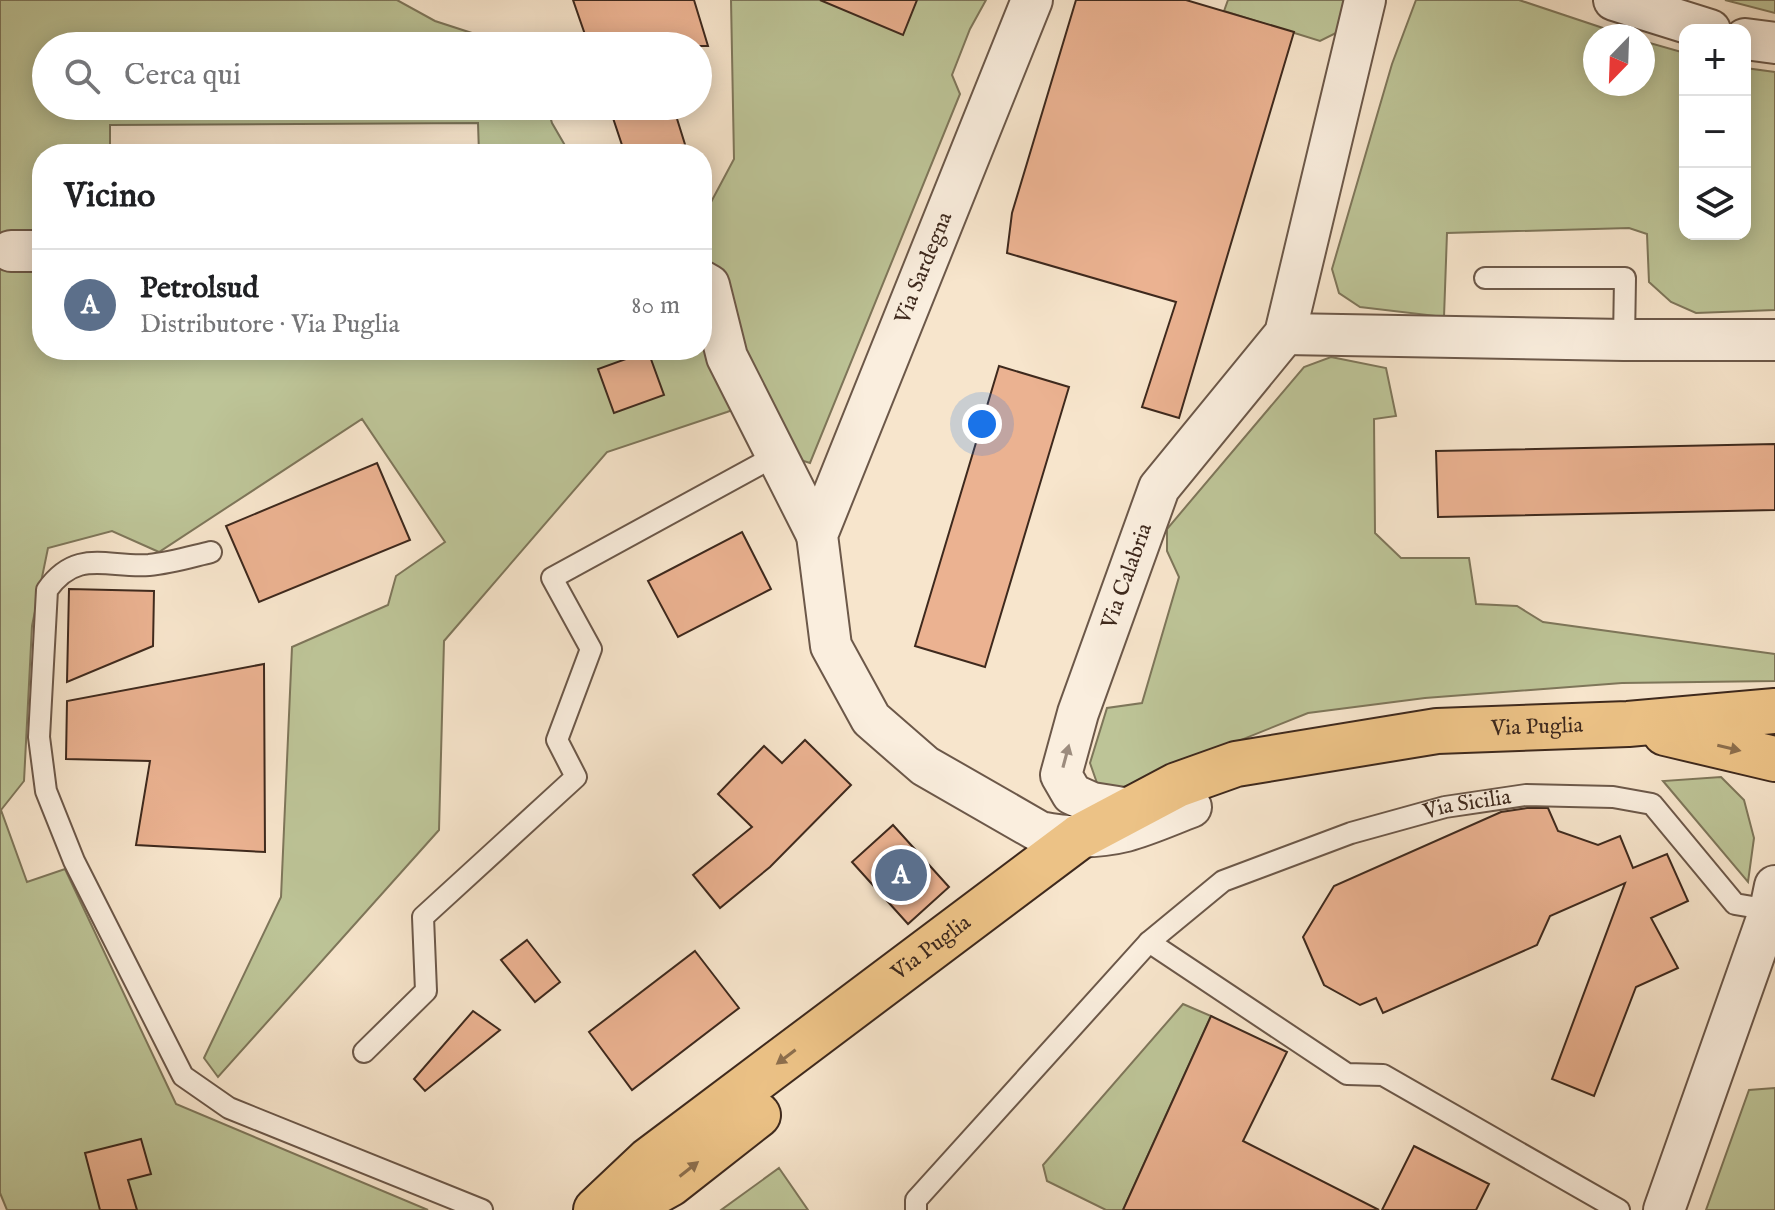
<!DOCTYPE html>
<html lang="it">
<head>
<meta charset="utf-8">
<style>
	body { margin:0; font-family:"IM FELL English",serif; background:#f6f6f6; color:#202124 }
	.controls { position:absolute; right:24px; top:24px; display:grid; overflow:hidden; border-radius:16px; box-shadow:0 4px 20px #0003 }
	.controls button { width:72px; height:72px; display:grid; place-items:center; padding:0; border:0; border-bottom:2px solid #e0e0e0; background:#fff; color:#202124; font:40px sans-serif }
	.compass { position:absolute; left:1583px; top:24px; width:72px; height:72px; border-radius:50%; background:#fff; box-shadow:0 4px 20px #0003; rotate:203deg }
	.you { position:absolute; left:982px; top:424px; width:28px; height:28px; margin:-20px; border:6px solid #fff; border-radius:50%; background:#1a73e8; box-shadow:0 0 0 12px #1a73e833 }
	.badge { display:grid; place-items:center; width:52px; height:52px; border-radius:50%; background:#1a73e8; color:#fff; font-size:26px; font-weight:700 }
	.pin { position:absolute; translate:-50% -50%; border:4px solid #fff; box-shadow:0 2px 8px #0006 }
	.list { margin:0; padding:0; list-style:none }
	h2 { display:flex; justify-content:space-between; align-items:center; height:104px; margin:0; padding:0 32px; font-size:34px }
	h2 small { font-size:26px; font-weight:400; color:#757577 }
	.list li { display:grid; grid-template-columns:52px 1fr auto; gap:24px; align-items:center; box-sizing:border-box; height:112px; padding:0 32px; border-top:2px solid #e0e0e0 }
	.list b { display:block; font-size:30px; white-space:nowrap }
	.list p { margin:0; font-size:26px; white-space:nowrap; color:#757577 }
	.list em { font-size:26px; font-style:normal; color:#757577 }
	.icon { flex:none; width:44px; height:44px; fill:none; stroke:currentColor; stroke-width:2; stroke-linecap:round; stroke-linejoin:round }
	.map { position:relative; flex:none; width:1775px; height:1210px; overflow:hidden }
	.search { position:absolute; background:#fff; box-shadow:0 4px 20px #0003; left:32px; top:32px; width:680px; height:88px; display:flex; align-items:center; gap:20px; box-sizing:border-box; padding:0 28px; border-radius:44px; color:#757577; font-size:30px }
	.panel { position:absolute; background:#fff; box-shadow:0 4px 20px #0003; left:32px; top:144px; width:680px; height:216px; border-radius:32px }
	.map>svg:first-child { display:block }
	.green { fill:#bdc497; stroke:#7e765a; stroke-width:2 }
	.building { fill:#ebb291; stroke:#3e291d; stroke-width:2 }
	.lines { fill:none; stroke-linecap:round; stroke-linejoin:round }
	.lane-casing { stroke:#6c5849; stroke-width:24 }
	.street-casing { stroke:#6c5849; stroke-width:44 }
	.primary-casing { stroke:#3e291d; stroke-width:48 }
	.lane { stroke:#faeede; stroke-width:20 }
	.street { stroke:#faeede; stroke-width:40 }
	.primary { stroke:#ecc286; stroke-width:44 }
	.oneway { fill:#8c6e4c }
	.oneway2 { fill:#9c8c7e }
	.labels { text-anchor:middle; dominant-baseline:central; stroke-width:8; stroke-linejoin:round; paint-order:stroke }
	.street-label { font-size:22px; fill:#3e291d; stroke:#faeede }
</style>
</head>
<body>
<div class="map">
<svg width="1775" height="1210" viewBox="0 0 1775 1210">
	<rect width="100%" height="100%" fill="#f7e5cc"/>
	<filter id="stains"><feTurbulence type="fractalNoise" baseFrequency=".0025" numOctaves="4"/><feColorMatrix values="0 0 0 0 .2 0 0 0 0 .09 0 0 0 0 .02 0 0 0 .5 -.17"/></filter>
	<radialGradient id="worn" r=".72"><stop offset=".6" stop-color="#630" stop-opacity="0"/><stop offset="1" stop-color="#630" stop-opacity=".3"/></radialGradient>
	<path class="green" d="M 0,0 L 397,0 L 435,21 L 512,46 L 46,46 L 46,106 L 547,106 L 552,123 L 570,154 L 479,154 L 478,123 L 110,125 L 110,154 L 42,154 L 42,350 L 702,350 L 702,219 L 734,159 L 731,0 L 986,0 L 970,29 L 952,75 L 960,94 L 810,463 L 794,458 L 768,397 L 727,412 L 607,452 L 444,641 L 439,830 L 218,1077 L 204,1058 L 281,897 L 292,647 L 388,605 L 396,576 L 445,542 L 362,419 L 159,552 L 112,531 L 48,548 L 32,626 L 24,781 L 1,810 L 27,882 L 65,869 L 176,1104 L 428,1210 L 7,1210 L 0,1193 Z
		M 1228,0 L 1351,0 L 1344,29 L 1320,41 L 1224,11 Z
		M 1416,0 L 1519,0 L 1627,36 L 1595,36 L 1595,84 L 1643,84 L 1643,41 L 1685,53 L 1685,234 L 1745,234 L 1745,68 L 1775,72 L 1775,310 L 1696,313 L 1671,302 L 1649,282 L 1647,234 L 1629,228 L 1447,233 L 1444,317 L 1360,307 L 1339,293 L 1332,269 L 1392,64 Z
		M 1725,0 L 1775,0 L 1775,13 Z
		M 1331,357 L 1386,368 L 1396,416 L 1374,419 L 1375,533 L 1401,558 L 1469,558 L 1476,604 L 1517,606 L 1543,622 L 1775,654 L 1775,681 L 1622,683 L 1425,698 L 1308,713 L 1114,791 L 1097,783 L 1090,763 L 1107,708 L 1142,703 L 1179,577 L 1167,551 L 1167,529 L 1304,367 Z
		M 1721,777 L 1744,800 L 1754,838 L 1748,882 L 1663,781 Z
		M 1183,1004 L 1211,1016 L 1123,1210 L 1106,1210 L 1047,1181 L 1043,1165 Z
		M 1775,1088 L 1775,1210 L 1706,1210 L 1749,1090 Z
		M 779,1168 L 808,1210 L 721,1210 Z"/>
	<path class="building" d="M 573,0 L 694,0 L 708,46 L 589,46 Z
		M 820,0 L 917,0 L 903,35 Z
		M 1076,0 L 1186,0 L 1294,32 L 1179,418 L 1142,407 L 1176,302 L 1007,253 L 1012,213 Z
		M 609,106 L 673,106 L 688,154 L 625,154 Z
		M 648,351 L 664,395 L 614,413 L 598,369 Z
		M 999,366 L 1069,387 L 985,667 L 915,646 Z
		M 1775,444 L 1775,510 L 1438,517 L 1436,451 Z
		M 377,463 L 410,540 L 259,602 L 226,526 Z
		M 742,532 L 771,589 L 678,637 L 648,581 Z
		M 69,589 L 154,591 L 153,646 L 67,682 Z
		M 264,664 L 265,852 L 136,845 L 150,761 L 66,759 L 67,701 Z
		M 805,740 L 851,785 L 770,867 L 720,908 L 693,875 L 752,827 L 718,794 L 764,746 L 782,763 Z
		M 1527,808 L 1548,808 L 1558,831 L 1598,845 L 1620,836 L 1633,868 L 1667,854 L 1688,901 L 1651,918 L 1678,968 L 1636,987 L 1594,1096 L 1552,1079 L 1625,883 L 1550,916 L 1537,945 L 1383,1013 L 1376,998 L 1360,1005 L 1324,985 L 1303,937 L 1334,886 L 1501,812 Z
		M 893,825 L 949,887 L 908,924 L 852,862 Z
		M 527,940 L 560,982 L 535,1002 L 501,960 Z
		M 695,951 L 739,1008 L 632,1090 L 589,1032 Z
		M 473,1011 L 500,1030 L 425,1091 L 414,1079 Z
		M 1211,1016 L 1287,1052 L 1243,1141 L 1379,1210 L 1123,1210 Z
		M 141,1139 L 151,1174 L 128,1180 L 137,1210 L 100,1210 L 85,1153 Z
		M 1414,1146 L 1489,1184 L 1476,1210 L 1382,1210 Z"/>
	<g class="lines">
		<g class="lane-casing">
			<g id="lane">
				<path d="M 1485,278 L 1625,278 L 1624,340"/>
				<path d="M 211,552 C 190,557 170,563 149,565 C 107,568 77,548 47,590 L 39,737 L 46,791 L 74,861 L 183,1076 L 229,1108 L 482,1210"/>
				<path d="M 1149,942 L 1347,1074 L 1383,1075 L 1619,1210"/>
				<path d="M 364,1052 L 426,991 L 423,917 L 576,777 L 557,740 L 591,649 L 552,578 L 777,455"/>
				<path id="s1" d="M 916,1210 L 916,1200 L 1149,942 L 1223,881 L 1351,833 L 1445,807 L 1526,795 L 1613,797 L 1652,804 L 1735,904 L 1770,910 L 1775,910"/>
			</g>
		</g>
		<g class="street-casing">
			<g id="street">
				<path d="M 1032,0 L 817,535 L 831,646 L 871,719 L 925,766 L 1040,832 C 1068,838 1098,838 1126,831 C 1148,825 1170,815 1191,807"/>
				<path d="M 1614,0 L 1710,30"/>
				<path d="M 1745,39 L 1775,43"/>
				<path d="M 11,251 L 42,251"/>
				<path d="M 702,281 L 709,285 L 727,357 L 817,535"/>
				<path d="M 1285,334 L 1624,340 L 1775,340"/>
				<path id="s2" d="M 1130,809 L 1092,803 L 1072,794 L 1061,775 L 1078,713 L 1159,488 L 1285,334 L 1365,0"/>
				<path d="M 1664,1210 L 1770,910 L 1775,886"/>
			</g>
		</g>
		<g class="primary-casing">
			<g id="primary">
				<path d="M 1665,733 L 1775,759"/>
				<path id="s3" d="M 596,1210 L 649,1160 L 1079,837 L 1177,785 L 1236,764 L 1437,731 L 1628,724 L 1775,711"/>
				<path d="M 623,1210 L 670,1184 L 758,1115"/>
			</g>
		</g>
		<use href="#lane" class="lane"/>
		<use href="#street" class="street"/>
		<use href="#primary" class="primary"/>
	</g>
	<defs><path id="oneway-solid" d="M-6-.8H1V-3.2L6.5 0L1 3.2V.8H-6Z" transform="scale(2)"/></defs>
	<g class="oneway">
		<use href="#oneway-solid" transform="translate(1729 748) rotate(13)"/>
		<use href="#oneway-solid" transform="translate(786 1057) rotate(143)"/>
		<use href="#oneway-solid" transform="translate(689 1169) rotate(-38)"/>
	</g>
	<use class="oneway2" href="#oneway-solid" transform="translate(1066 756) rotate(-75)"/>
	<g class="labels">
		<g class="street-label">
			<text transform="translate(924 268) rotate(-68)">Via Sardegna</text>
			<text stroke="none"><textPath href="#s2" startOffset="292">Via Calabria</textPath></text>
			<text stroke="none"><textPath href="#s3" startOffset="1088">Via Puglia</textPath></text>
			<text stroke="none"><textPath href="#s1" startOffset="710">Via Sicilia</textPath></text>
			<text stroke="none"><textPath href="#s3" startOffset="426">Via Puglia</textPath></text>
		</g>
	</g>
	<rect width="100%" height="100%" filter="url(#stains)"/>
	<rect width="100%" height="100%" fill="url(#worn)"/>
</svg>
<div class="controls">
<button>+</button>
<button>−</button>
<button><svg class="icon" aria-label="layers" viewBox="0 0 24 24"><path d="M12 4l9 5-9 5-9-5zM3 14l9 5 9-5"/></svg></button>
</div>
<svg class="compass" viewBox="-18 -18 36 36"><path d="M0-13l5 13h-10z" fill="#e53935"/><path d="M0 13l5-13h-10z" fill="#757577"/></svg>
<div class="you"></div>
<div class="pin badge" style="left:901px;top:875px;background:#5c6f8a">A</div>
<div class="search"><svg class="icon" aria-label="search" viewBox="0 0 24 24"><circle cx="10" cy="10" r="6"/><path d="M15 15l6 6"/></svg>Cerca qui</div>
<section class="panel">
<h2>Vicino<small></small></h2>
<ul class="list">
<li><span class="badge" style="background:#5c6f8a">A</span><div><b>Petrolsud</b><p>Distributore · Via Puglia</p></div><em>80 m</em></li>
</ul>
</section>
</div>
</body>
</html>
